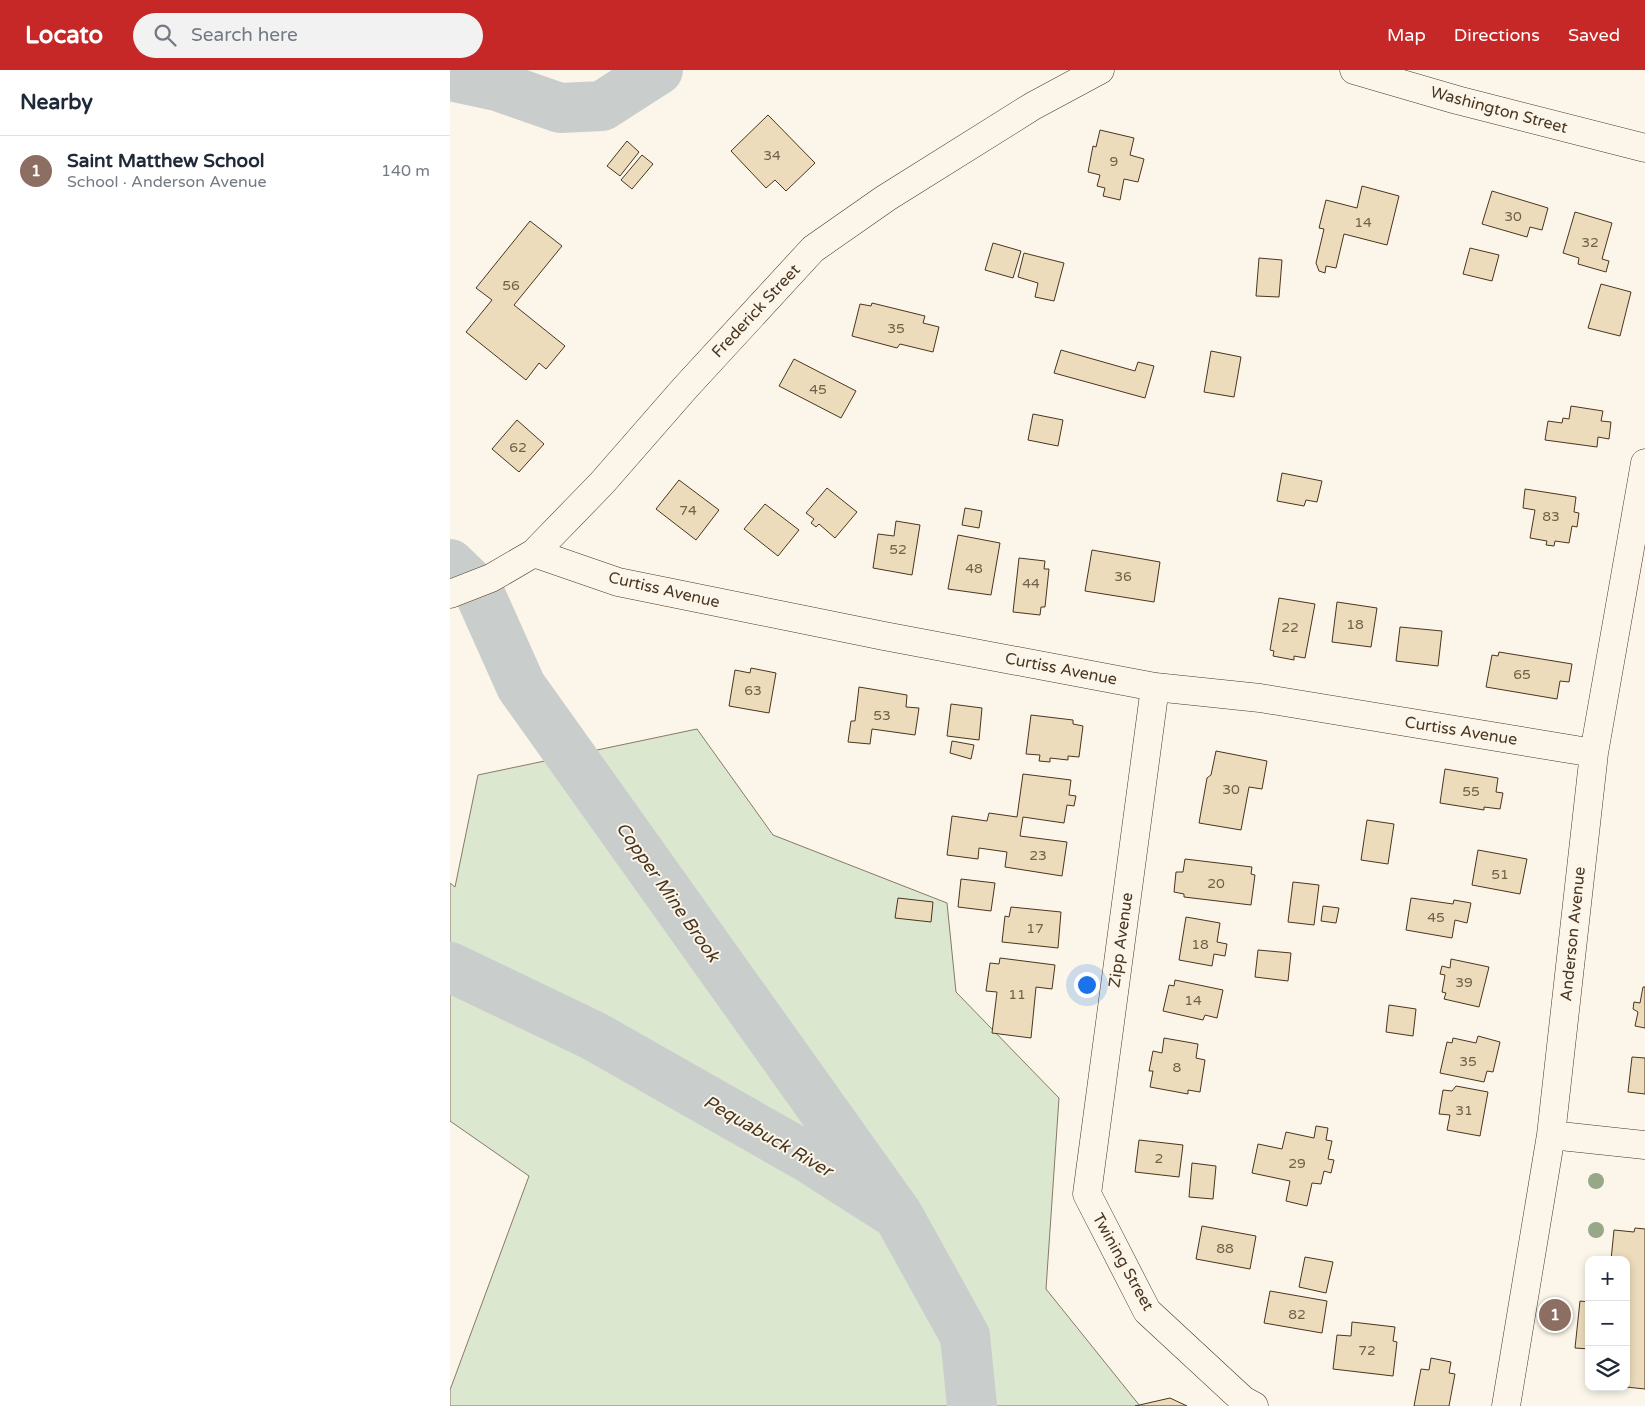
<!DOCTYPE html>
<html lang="en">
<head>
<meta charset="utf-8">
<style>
	body { margin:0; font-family:"Varela Round",sans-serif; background:#f2f2f3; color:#1f2937 }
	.controls { position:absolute; right:15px; bottom:15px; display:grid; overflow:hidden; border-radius:10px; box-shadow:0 2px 8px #0003 }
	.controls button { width:45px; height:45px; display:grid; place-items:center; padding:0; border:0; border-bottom:1px solid #e0e1e3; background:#fff; color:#1f2937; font:25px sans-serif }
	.you { position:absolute; left:636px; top:914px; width:18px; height:18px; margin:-12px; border:4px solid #fff; border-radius:50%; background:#1a73e8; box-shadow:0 0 0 8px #1a73e833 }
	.badge { display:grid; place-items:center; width:32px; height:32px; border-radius:50%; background:#c62828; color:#fff; font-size:16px; font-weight:700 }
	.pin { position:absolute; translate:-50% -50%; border:2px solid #fff; box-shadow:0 1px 5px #0006 }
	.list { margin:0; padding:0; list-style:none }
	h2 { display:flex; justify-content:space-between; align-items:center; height:65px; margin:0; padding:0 20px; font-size:21px }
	h2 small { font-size:16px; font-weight:400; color:#747a83 }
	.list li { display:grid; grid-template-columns:32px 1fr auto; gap:15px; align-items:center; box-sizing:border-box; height:70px; padding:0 20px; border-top:1px solid #e0e1e3 }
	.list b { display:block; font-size:19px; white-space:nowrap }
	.list p { margin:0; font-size:16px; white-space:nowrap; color:#747a83 }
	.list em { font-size:16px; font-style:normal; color:#747a83 }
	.icon { flex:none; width:28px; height:28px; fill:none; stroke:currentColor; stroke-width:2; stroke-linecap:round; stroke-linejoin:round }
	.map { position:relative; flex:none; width:1195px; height:1336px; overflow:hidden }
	header { display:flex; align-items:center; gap:30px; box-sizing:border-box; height:70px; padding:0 25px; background:#c62828; color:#fff }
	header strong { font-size:24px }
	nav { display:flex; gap:28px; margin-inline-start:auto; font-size:18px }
	.search { width:350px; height:45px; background:#f2f2f3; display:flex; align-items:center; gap:12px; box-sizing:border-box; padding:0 18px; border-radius:28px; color:#747a83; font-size:19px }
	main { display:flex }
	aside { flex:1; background:#fff }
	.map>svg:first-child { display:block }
	.green { fill:#dce7d0; stroke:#887966 }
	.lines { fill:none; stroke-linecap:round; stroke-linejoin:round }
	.river { stroke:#c9cecd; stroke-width:50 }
	.building { fill:#ecdcbc; stroke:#4a3520 }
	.minor-casing { stroke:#4a3520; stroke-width:29 }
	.major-casing { stroke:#4a3520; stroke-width:29 }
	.minor { stroke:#fbf6e9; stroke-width:28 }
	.major { stroke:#fbf6e9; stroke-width:28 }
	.tree { fill:#96a887 }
	.labels { text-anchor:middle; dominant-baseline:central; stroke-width:4; stroke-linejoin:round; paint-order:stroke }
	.number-label { font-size:14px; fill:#725f47 }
	.street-label { font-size:16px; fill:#4a3520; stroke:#fbf6e9 }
	.water-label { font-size:18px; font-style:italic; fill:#4a3520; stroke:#fbf6e9 }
</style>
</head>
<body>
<header>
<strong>Locato</strong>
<div class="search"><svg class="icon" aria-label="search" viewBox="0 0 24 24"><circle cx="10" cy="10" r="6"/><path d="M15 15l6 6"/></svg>Search here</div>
<nav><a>Map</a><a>Directions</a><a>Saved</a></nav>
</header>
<main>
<aside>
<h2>Nearby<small></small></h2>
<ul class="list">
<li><span class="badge" style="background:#8d6e63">1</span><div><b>Saint Matthew School</b><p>School · Anderson Avenue</p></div><em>140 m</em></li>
</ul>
</aside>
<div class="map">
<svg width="1195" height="1336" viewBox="0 0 1195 1336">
	<rect width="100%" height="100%" fill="#fbf6e9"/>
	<path class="green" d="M 247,659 L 323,765 L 497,833 L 506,922 L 609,1028 L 596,1219 L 690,1336 L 0,1336 L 0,1320 L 79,1106 L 0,1051 L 0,813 L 5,817 L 28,705 Z"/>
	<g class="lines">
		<path class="river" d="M 0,6 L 47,16 L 110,38 L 152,36 L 208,0
			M 0,494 L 29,522 L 71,616 L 448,1145
			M 0,897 L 144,966 L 357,1087 L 448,1145 L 515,1266 L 522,1336"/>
	</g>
	<path class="building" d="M 318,45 L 365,93 L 336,121 L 325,110 L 316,118 L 281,81 Z
		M 650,60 L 684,68 L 680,85 L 694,89 L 688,112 L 674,109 L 670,130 L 653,126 L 655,118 L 647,116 L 650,105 L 638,102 L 643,76 L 646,77 Z
		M 177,71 L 189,82 L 170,106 L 157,96 Z
		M 192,85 L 203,94 L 182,119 L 171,110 Z
		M 912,116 L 949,126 L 937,175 L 894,164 L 886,198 L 876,196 L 875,203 L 869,201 L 866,193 L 874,159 L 869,158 L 876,130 L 907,138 Z
		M 1042,121 L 1098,138 L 1092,160 L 1080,157 L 1077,167 L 1032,154 Z
		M 1125,142 L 1162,153 L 1152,189 L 1159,191 L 1156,202 L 1128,194 L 1129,188 L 1113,183 Z
		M 80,151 L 112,176 L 64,235 L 115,276 L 96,299 L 89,293 L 76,310 L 16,262 L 42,230 L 26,218 Z
		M 543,173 L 571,181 L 563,208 L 535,200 Z
		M 1020,178 L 1049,185 L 1042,211 L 1013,204 Z
		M 574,183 L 614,193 L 604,231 L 585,227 L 588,213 L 568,207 Z
		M 809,188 L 832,190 L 829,227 L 806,226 Z
		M 1151,214 L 1181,222 L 1170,266 L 1138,258 Z
		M 422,233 L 475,246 L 473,253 L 489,257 L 483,282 L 450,274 L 447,278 L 402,266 L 410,234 L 421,236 Z
		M 611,280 L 685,301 L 688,292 L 704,296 L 695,328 L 604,303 Z
		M 761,281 L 791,287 L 784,327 L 754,322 Z
		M 344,289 L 406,321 L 391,348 L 329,316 Z
		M 1121,336 L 1153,341 L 1151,351 L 1161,352 L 1159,369 L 1148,367 L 1147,377 L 1095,370 L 1098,351 L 1112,353 L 1113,348 L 1119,349 Z
		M 583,344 L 613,350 L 608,376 L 578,370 Z
		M 67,350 L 94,374 L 69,402 L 42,379 Z
		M 832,403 L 872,411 L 867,432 L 856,430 L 854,436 L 827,431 Z
		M 229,410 L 269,440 L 246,470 L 206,439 Z
		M 377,418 L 407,442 L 385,468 L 369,454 L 366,457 L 361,453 L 364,449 L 356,443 Z
		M 1075,419 L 1126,427 L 1124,442 L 1129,443 L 1127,457 L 1122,456 L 1119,473 L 1105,471 L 1104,476 L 1096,475 L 1097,471 L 1080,468 L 1085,440 L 1073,438 Z
		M 315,434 L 349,460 L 328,486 L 294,459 Z
		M 515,438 L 532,441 L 529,458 L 512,455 Z
		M 446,451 L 470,455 L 462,505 L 423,498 L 428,464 L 444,466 Z
		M 508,465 L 550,473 L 541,525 L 498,519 Z
		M 642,480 L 710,492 L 704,532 L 635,521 Z
		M 569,488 L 595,491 L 594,499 L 599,499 L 595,537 L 591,537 L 590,545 L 563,542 Z
		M 829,528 L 865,534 L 855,588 L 844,586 L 844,590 L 823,586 L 824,581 L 820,580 Z
		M 887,532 L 927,538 L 921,577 L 882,572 Z
		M 950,557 L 992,561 L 988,596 L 946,591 Z
		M 1049,582 L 1122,594 L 1119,612 L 1110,611 L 1107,629 L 1036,617 L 1042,585 L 1048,586 Z
		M 301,598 L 326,603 L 319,643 L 279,636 L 285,600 L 300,603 Z
		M 409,617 L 457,625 L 456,637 L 469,638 L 465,665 L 422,659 L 420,674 L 398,672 L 401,651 L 405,651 Z
		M 501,634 L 532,638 L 529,670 L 497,666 Z
		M 581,645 L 623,650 L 623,654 L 633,656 L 629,687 L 618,686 L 618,690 L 600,688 L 600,692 L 589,691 L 590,685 L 576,684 Z
		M 502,671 L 524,675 L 521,689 L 500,683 Z
		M 766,681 L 817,691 L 812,719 L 799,717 L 791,760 L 749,753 L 757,708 L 761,705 Z
		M 995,699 L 1048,708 L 1046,722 L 1053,723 L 1050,739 L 1034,737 L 1034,740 L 990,733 Z
		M 573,704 L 621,710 L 619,725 L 626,726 L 624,736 L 617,735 L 614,753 L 573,747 L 570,766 L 617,772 L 612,806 L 555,797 L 557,782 L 529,778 L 528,789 L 497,785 L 502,746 L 537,751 L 539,743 L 567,747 Z
		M 917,750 L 944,754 L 938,794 L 911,790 Z
		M 1028,780 L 1077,789 L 1070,824 L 1022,815 Z
		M 735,789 L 802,797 L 801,804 L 805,805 L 801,835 L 734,827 L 734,824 L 724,822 L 726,802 L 733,802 Z
		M 511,809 L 545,813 L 541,841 L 508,837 Z
		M 843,812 L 869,815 L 864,855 L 838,852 Z
		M 448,828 L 483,832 L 481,852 L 445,848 Z
		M 961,828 L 1003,834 L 1004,830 L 1021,833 L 1017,853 L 1005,850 L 1002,868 L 956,860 Z
		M 873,836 L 889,838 L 886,853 L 871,851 Z
		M 561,837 L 611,842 L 608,878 L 552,872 L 555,846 L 559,847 Z
		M 736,847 L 770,853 L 767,872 L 777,874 L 775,886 L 764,884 L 762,896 L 729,890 Z
		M 808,880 L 841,883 L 838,911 L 805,907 Z
		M 550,888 L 605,895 L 602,919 L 586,917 L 581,968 L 542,963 L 547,922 L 536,921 L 540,893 L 549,894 Z
		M 1001,889 L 1039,897 L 1029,937 L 994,929 L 996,923 L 992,922 L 995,905 L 990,904 L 992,896 L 1000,898 Z
		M 725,910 L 773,920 L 767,948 L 755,945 L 753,950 L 713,941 L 719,915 L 724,916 Z
		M 1193,917 L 1195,917 L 1195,958 L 1185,956 L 1188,942 L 1183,939 L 1184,932 L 1190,933 Z
		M 939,935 L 966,939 L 963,966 L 936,962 Z
		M 1028,966 L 1050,972 L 1043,1002 L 1037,1001 L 1034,1012 L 990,1003 L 997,972 L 1002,973 L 1003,968 L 1026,973 Z
		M 714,968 L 748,974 L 746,988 L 755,990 L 750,1022 L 738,1020 L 738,1024 L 700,1017 L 703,1001 L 699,1001 L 703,981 L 712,983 Z
		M 1182,987 L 1195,988 L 1195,1024 L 1178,1022 Z
		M 1006,1016 L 1038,1022 L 1030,1066 L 997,1060 L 1000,1045 L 989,1044 L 993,1020 L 1002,1021 Z
		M 866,1056 L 878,1058 L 876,1070 L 882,1071 L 878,1089 L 884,1090 L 881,1103 L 874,1101 L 871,1114 L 862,1113 L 857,1136 L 836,1131 L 840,1111 L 802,1103 L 808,1074 L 832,1079 L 836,1062 L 864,1068 Z
		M 689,1070 L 733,1075 L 729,1107 L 685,1102 Z
		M 742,1093 L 766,1096 L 763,1129 L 739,1127 Z
		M 752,1156 L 806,1166 L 800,1199 L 746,1189 Z
		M 1185,1158 L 1195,1159 L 1195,1319 L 1176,1317 L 1176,1190 L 1161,1190 L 1164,1160 L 1184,1162 Z
		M 855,1187 L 883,1192 L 876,1223 L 849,1217 Z
		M 820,1221 L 877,1231 L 872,1263 L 814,1253 Z
		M 1130,1231 L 1139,1232 L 1139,1279 L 1125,1278 Z
		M 902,1252 L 945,1257 L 943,1271 L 947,1272 L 943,1306 L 883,1299 L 887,1265 L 901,1266 Z
		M 981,1288 L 1001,1292 L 999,1303 L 1005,1304 L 999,1336 L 964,1336 L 971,1299 L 979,1300 Z
		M 720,1328 L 737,1336 L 685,1336 Z"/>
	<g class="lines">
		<g class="minor-casing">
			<path id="minor" d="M 84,483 L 168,512 L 434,566 L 705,617 L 810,628 L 1144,683
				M 0,524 L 41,508 L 84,483 L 152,413 L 235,318 L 363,179 L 436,128 L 583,36 L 650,0
				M 705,617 L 637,1124 L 697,1241 L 793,1330 L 804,1336
				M 1101,1065 L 1195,1075
				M 1056,1336 L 1101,1065 L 1144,683 L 1195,393"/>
		</g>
		<g class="major-casing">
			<path id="major" d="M 904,0 L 1007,30 L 1195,78"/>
		</g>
		<use href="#minor" class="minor"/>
		<use href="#major" class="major"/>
	</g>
	<g class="tree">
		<circle cx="1146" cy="1111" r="8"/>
		<circle cx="1146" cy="1160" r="8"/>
	</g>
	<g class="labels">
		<g class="number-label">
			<text x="322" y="85">34</text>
			<text x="664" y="91">9</text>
			<text x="1063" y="146">30</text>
			<text x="913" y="152">14</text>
			<text x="1140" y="172">32</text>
			<text x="61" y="215">56</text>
			<text x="446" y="258">35</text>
			<text x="368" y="319">45</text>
			<text x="68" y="377">62</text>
			<text x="238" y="440">74</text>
			<text x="1101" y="446">83</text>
			<text x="448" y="479">52</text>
			<text x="524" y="498">48</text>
			<text x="673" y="506">36</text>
			<text x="581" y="513">44</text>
			<text x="905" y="554">18</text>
			<text x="840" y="557">22</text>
			<text x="1072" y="604">65</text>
			<text x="303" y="620">63</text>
			<text x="432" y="645">53</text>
			<text x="781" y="719">30</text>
			<text x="1021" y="721">55</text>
			<text x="588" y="785">23</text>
			<text x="1050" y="804">51</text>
			<text x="766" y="813">20</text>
			<text x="986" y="847">45</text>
			<text x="585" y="858">17</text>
			<text x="750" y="874">18</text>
			<text x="1014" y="912">39</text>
			<text x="567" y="924">11</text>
			<text x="743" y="930">14</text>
			<text x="1018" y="991">35</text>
			<text x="727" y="997">8</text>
			<text x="1014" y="1040">31</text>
			<text x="709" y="1088">2</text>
			<text x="847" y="1093">29</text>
			<text x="775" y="1178">88</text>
			<text x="847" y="1244">82</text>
			<text x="917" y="1280">72</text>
		</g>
		<g class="street-label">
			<text transform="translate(1049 40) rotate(15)">Washington Street</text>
			<text transform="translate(306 241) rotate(-47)">Frederick Street</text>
			<text transform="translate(214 520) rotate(13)">Curtiss Avenue</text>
			<text transform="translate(611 599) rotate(11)">Curtiss Avenue</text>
			<text transform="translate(1011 661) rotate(9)">Curtiss Avenue</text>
			<text transform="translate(1123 864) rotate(-84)">Anderson Avenue</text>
			<text transform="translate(671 870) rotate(-82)">Zipp Avenue</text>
			<text transform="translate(673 1192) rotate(61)">Twining Street</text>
		</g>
		<g class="water-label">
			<text transform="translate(218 822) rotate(55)">Copper Mine Brook</text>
			<text transform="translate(318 1066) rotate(30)">Pequabuck River</text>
		</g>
	</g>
</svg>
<div class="controls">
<button>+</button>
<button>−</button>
<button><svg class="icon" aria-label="layers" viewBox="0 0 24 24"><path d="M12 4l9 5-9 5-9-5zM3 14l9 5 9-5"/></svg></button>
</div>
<div class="you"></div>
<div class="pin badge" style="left:1105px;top:1245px;background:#8d6e63">1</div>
</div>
</main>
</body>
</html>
